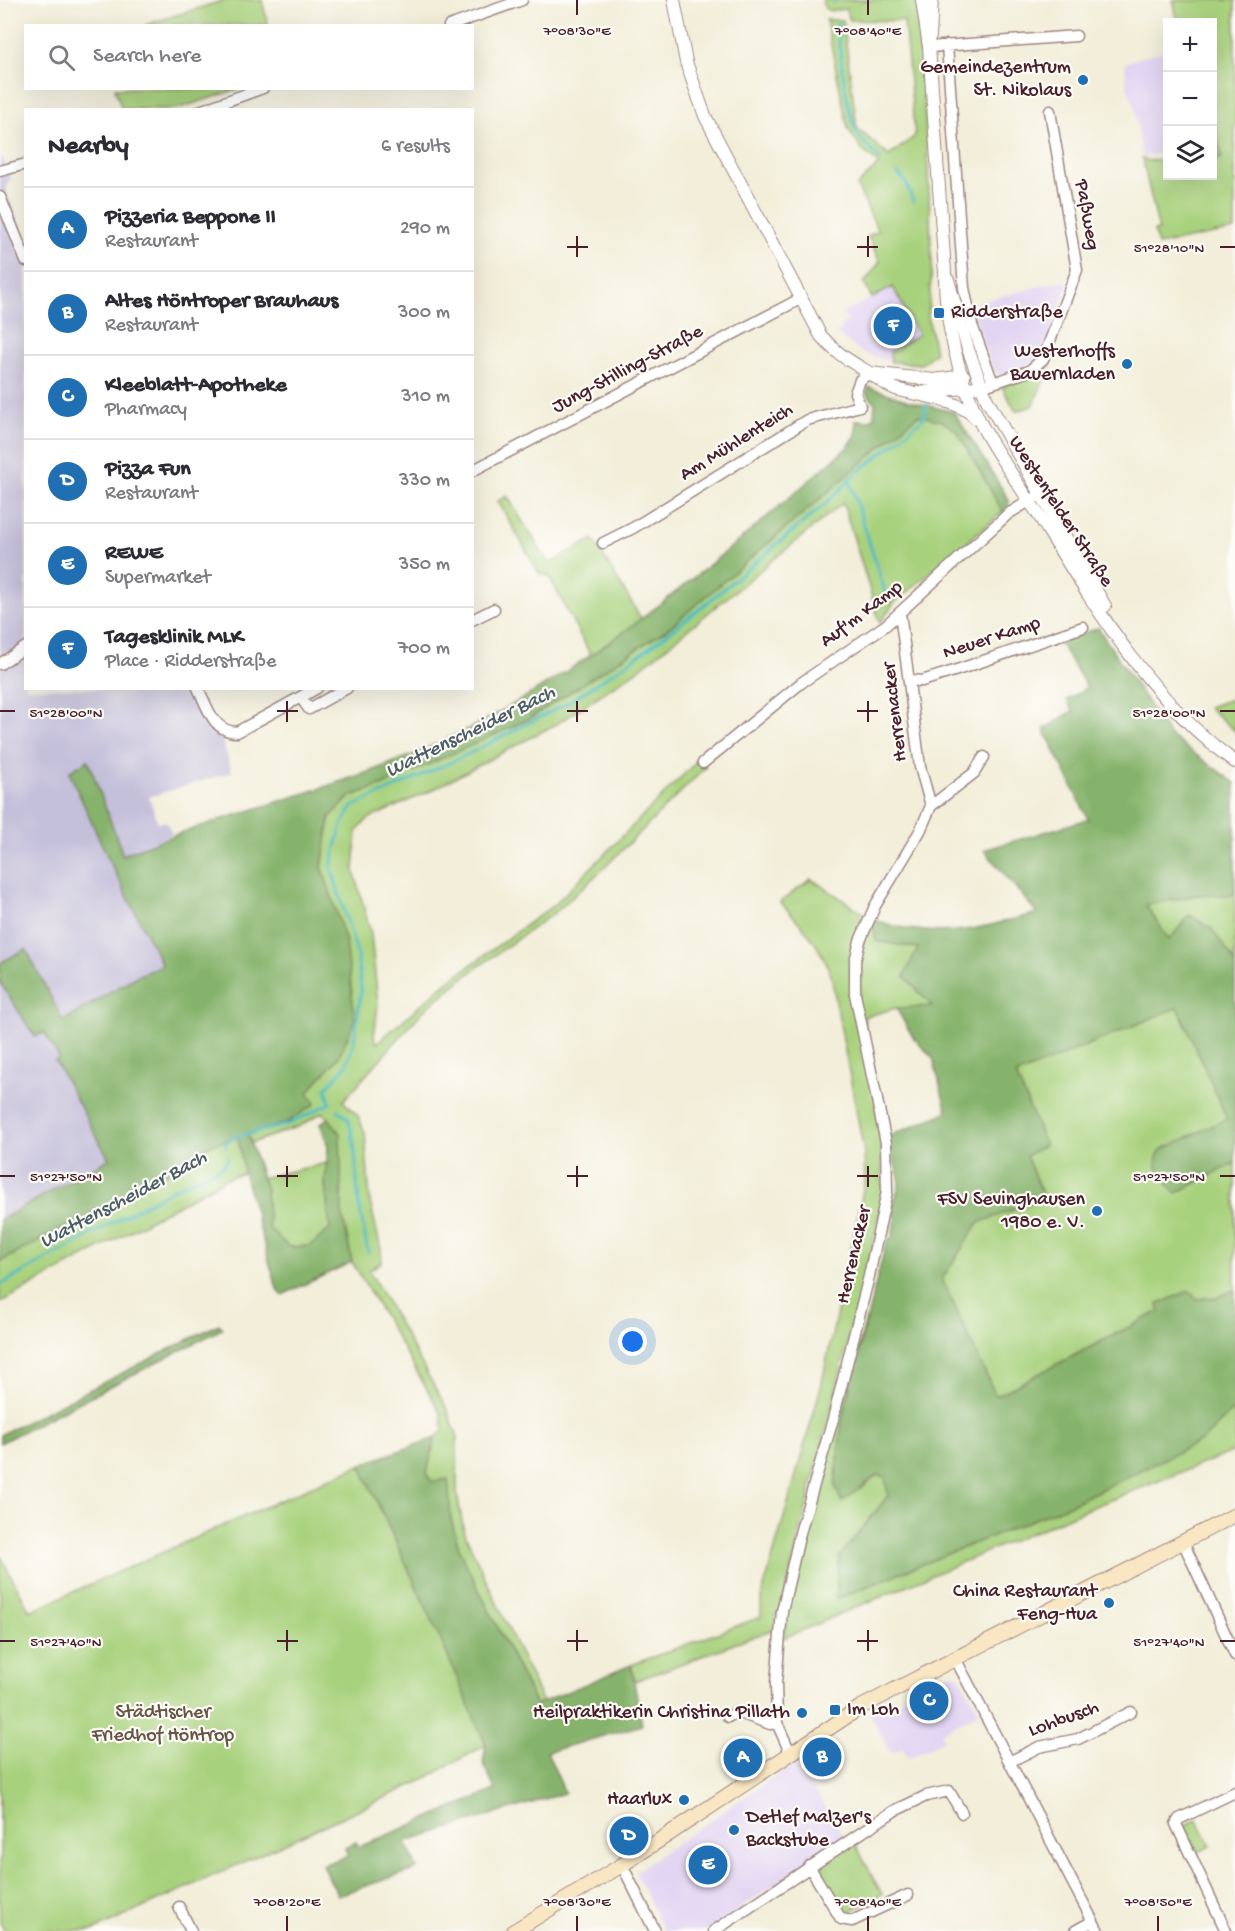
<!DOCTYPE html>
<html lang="en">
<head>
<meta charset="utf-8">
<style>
	body { margin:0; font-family:"Gochi Hand",sans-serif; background:#f2f2f3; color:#2b2b33 }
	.controls { position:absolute; right:18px; top:18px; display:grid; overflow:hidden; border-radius:0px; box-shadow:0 6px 24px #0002 }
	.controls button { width:54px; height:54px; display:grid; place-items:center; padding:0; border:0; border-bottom:2px solid #e1e1e2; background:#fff; color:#2b2b33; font:30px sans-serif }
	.you { position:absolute; left:633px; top:1342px; width:21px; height:21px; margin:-15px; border:4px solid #fff; border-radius:50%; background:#1a73e8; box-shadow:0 0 0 9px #1a73e833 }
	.badge { display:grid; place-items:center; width:39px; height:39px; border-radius:50%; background:#1f6fb2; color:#fff; font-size:20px; font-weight:700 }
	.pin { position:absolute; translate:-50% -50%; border:3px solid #fff; box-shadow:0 2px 6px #0006 }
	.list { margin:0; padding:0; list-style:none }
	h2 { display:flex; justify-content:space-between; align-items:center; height:78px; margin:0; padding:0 24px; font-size:26px }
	h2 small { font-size:20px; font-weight:400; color:#7c7c81 }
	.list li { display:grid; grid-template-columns:39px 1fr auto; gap:18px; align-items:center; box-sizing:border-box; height:84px; padding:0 24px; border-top:2px solid #e1e1e2 }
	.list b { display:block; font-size:22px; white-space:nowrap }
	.list p { margin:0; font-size:20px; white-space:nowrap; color:#7c7c81 }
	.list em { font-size:20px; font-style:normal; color:#7c7c81 }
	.icon { flex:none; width:33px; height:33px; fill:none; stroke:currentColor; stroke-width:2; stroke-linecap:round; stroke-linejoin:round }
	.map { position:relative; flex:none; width:1235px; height:1931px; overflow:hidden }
	.search { position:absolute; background:#fff; box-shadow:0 6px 24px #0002; left:24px; top:24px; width:450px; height:66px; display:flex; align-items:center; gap:15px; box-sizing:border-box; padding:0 21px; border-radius:0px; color:#7c7c81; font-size:22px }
	.panel { position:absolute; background:#fff; box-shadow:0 6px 24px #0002; left:24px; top:108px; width:450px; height:582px; border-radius:0px }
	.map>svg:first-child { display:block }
	.built { fill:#e2d4f3 }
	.industrial { fill:#c5c0da }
	.green { fill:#a8d17d; stroke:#797854; stroke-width:1.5 }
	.forest { fill:#86b36c; stroke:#68694c; stroke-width:1.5 }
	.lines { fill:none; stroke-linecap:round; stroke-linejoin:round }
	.stream { stroke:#4cbbc2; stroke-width:3 }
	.minor-casing { stroke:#9e8682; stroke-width:13 }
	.tertiary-casing { stroke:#9e8682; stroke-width:14 }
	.secondary-casing { stroke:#9e8682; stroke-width:16 }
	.minor { stroke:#fff; stroke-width:10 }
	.tertiary { stroke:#fff; stroke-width:12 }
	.secondary { stroke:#f9e7c3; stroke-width:14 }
	.ticks { fill:none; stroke:#4a1f2b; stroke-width:2 }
	.poi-dot { fill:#1f6fb2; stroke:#fdfcf7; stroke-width:2 }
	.labels { text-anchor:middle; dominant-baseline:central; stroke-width:4.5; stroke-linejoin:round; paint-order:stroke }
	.poi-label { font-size:20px; fill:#4a1f2b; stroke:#fdfcf7; text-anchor:end }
	.street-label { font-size:20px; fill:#4a1f2b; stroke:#fdfcf7 }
	.park-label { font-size:20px; fill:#665444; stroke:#fdfcf7 }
	.water-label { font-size:21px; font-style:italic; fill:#4b5d67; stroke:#fdfcf7 }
	.ticks-label { font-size:15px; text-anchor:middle; fill:#4a1f2b; stroke:#fdfcf7; stroke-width:4.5; stroke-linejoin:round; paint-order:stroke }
</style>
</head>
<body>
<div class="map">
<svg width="1235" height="1931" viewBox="0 0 1235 1931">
	<rect width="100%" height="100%" fill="#fdfcf7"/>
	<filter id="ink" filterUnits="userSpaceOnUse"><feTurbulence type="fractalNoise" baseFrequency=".0167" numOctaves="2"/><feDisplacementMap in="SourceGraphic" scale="12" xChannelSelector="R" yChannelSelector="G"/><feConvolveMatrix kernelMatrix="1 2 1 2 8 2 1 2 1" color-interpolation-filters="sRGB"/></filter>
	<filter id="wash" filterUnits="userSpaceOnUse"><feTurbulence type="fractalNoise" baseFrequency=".008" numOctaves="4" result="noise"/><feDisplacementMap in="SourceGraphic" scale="24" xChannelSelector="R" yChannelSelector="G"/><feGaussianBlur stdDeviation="1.35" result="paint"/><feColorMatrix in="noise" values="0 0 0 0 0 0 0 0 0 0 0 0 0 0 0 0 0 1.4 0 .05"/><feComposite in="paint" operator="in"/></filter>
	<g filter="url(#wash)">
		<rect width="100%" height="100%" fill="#f2eed9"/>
		<path class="built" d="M 1167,51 L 1167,152 L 1142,157 L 1134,103 L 1127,88 L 1125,63 L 1154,53 Z
			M 1061,281 L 1069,282 L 1043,351 L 1036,360 L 1024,368 L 999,375 L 991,366 L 971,304 Z
			M 893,287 L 919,335 L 890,352 L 891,362 L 863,353 L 836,333 L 842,329 L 840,326 L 848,321 L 843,313 Z
			M 952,1673 L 958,1675 L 980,1712 L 941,1732 L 944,1740 L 908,1758 L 903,1747 L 891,1753 L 870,1715 Z
			M 796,1762 L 844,1836 L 707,1931 L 664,1931 L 635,1872 Z"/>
		<path class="industrial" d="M 0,153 L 11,179 L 7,183 L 7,194 L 26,240 L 26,688 L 193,689 L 209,721 L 221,736 L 232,772 L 149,797 L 158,823 L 166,821 L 172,834 L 110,862 L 162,966 L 135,977 L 63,1021 L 26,949 L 0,963 Z
			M 0,982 L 35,1036 L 44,1032 L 59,1059 L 55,1061 L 109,1159 L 0,1220 Z"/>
		<path class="green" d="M 225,0 L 262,0 L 268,25 L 145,25 Z
			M 823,0 L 916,0 L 927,145 L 932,266 L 928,316 L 935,353 L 921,364 L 891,362 L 890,352 L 918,335 L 893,287 L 872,298 L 864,283 L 880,262 L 868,236 L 878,231 L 857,186 L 879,164 L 862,150 L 848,129 L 826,20 L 843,20 L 857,128 L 889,156 L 915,136 L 904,21 L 850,20 L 846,9 L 830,11 L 824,7 Z
			M 1173,0 L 1235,0 L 1235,230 L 1158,245 L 1154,231 L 1159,230 L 1142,158 L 1148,161 L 1167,158 L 1168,176 L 1212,176 L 1213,162 L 1222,157 L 1213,116 L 1212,22 L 1178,22 Z
			M 115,89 L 115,88 L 239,89 L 176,109 L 122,109 Z
			M 1053,358 L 1033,406 L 1016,411 L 1002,387 L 1037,374 Z
			M 918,415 L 942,421 L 957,431 L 1003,512 L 894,603 L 880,623 L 843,503 L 638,670 L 558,723 L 432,790 L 368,819 L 357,831 L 354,871 L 371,934 L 378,1004 L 374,1037 L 377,1043 L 446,983 L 555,904 L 699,759 L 706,767 L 601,871 L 558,910 L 467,975 L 423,1011 L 343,1101 L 358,1116 L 365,1133 L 370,1202 L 381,1249 L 382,1262 L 369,1270 L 447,1409 L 457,1435 L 457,1494 L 464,1532 L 543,1703 L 537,1706 L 460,1552 L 451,1519 L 448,1479 L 432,1482 L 427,1473 L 435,1438 L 443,1431 L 441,1413 L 352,1262 L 342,1212 L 340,1134 L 323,1112 L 300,1126 L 251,1143 L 248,1134 L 288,1122 L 308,1092 L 338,1058 L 346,942 L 322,867 L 330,817 L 351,796 L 383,785 L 527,720 L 669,628 Z
			M 507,496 L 549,564 L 593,539 L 642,620 L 591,656 L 549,576 L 539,573 L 498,501 Z
			M 1235,698 L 1235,731 L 1208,707 Z
			M 811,879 L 872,919 L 876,941 L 918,948 L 933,1007 L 896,1008 L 864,1017 L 881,1135 L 883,1203 L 780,1613 L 775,1615 L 779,1624 L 777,1628 L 635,1681 L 631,1665 L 761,1617 L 761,1598 L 821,1387 L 865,1181 L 864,1152 L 831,975 C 820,944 802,925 780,902 Z
			M 1197,895 L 1235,895 L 1235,962 L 1190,915 L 1169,941 L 1145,905 Z
			M 1178,1007 L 1227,1119 L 1162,1149 C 1148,1165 1166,1180 1176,1193 L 1235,1163 L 1235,1290 L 1217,1297 L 1158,1304 L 1160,1311 L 996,1396 L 942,1279 L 978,1223 L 1044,1198 L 1026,1156 L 1045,1145 L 1016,1075 Z
			M 238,1137 L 244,1173 L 225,1179 L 0,1303 L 0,1262 L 175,1168 L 212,1144 Z
			M 327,1163 L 325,1184 L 330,1229 L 310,1246 L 289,1247 L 268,1228 L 266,1190 L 261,1178 Z
			M 866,1319 L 842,1419 L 861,1489 L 877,1475 L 885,1477 L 888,1496 L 839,1557 L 836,1599 L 1069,1505 L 1203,1440 L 1235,1408 L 1235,1451 L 1085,1510 L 784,1638 L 789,1586 Z
			M 360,1465 L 437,1631 L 486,1745 L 419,1782 L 92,1931 L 5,1931 L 0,1924 L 0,1555 L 30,1611 Z
			M 1197,1819 L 1211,1846 L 1196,1853 L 1183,1826 Z
			M 854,1842 L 882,1894 L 843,1915 C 834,1903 813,1873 826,1859 C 833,1852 845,1847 854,1842 Z"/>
		<path class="forest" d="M 1213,116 L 1222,157 L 1213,162 L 1212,162 Z
			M 869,387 L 909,401 L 954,412 L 1009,500 L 1008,508 L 1003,512 L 957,431 L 942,421 L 918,415 L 669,628 L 527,720 L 383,785 L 351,796 L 330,817 L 322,867 L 346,942 L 355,1021 L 338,1058 L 308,1092 L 315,1104 L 288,1122 L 248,1135 L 266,1190 L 269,1228 L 289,1247 L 310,1246 L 330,1229 L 325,1184 L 328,1146 L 320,1123 L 329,1118 L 340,1134 L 342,1212 L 352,1262 L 282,1295 L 277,1289 L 244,1173 L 238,1137 L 212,1144 L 175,1168 L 0,1262 L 0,1220 L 109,1159 L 55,1061 L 59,1058 L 44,1032 L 35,1037 L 0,982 L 0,963 L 26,949 L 63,1021 L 135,977 L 162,965 L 108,858 L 69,772 L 88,760 L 123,855 C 222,814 328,792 426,749 C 586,678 717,560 848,447 L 856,435 L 856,420 L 869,421 L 874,417 L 875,403 L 866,393 Z
			M 1098,628 L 1170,736 L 1235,783 L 1235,895 L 1197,895 L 1146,905 L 1169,940 L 1190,915 L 1212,929 L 1235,962 L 1235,1163 L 1176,1193 C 1165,1181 1147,1165 1162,1149 L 1227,1119 L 1178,1007 L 1016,1075 L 1045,1145 L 1026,1156 L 1044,1198 L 978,1223 L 942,1279 L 996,1396 L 1160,1311 L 1158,1304 L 1189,1291 L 1197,1299 L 1217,1297 L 1235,1290 L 1235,1408 L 1203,1440 L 1069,1505 L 836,1599 L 839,1557 L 888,1496 L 885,1477 L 877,1475 L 842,1502 L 835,1486 L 842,1419 L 887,1239 L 892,1239 L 895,1217 L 892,1209 L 900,1181 L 887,1137 L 947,1112 L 933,1058 L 913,1037 L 896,1008 L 932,1006 L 904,976 L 918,948 L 876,941 L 872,919 C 936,942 974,930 1037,913 L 984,850 L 1088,819 L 1044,729 L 1073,711 L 1067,700 L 1087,687 L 1059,642 Z
			M 219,1324 L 222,1328 L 218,1331 L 0,1443 L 0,1435 Z
			M 435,1438 L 427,1473 L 432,1482 L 448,1479 L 451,1519 L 460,1552 L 536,1705 L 631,1665 L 642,1725 L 547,1752 L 565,1793 L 406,1841 L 417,1869 L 338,1895 L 322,1865 L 348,1856 L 345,1848 L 356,1842 L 359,1847 L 495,1790 L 483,1763 L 486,1745 L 437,1631 L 360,1465 Z"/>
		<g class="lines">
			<path class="stream" d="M 835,0 L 835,2
				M 837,23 C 840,49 846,115 858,135 C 864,144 874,152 881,160
				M 898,173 L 906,183 L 913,201
				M 849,479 L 888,601
				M 338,1110 L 348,1118 L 354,1141 L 359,1205 L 368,1252
				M 226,1147 L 225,1143 L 237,1136 L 287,1125 L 330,1103 L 326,1088 L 346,1066 L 354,1041 L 361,990 L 357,953 L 331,867 L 341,827 L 352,807 L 458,759 L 566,704 L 642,653 L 703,606 L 823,506 L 859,471 L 895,443 L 923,418 L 927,404
				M 0,1285 L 175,1188 L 222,1167 L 228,1158"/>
		</g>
	</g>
	<g filter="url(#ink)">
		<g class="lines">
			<g class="minor-casing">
				<path id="minor" d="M 449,26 L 522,0
					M 947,45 L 964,288 L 972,325 L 993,383
					M 929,47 L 1076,36
					M 202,110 L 263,88
					M 0,171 L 26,164
					M 0,197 L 26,261
					M 987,385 L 1029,371 L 1043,359 L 1077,270 L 1050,111
					M 472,471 L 800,299
					M 603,543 L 633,528 L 807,420 L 860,406 L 855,393 L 860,380 L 869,373
					M 472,620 L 494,609
					M 0,664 L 26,647
					M 911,680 L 922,681 L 954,671 L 1083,627
					M 198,688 C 207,706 213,732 237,732 L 317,688
					M 301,698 L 309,709 L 347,688
					M 703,763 L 801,683 L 886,625 L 1008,514 L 1041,494
					M 931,806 L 974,773 L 984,757
					M 1183,1542 L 1235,1655
					M 955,1658 L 1098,1931
					M 728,1717 L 737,1712 L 770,1724 L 777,1723
					M 790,1752 L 777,1723 L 776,1683 L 782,1611 L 800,1533 L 833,1419 L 869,1276 L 887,1191 L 886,1143 L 855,994 L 855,961 L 860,941 L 875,906 L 920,831 L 931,806 L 920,767 L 900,613
					M 1011,1761 L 1039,1747 L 1078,1739 L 1131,1712
					M 622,1865 L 655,1931
					M 809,1866 L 841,1919 L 852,1921 L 908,1895
					M 179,1907 L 191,1931
					M 714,1931 L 894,1811 L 926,1796 L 949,1791 L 962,1813
					M 1075,1931 L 1093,1921
					M 1226,1931 L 1176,1824 L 1179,1819 L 1235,1792"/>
			</g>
			<g class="tertiary-casing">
				<path id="tertiary" d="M 674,0 L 686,62 L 705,116 L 821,336 C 837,354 848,360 868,372 C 878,378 884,385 896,389 C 923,397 957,398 977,419
					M 922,0 L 929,47 L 945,272 C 944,319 959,380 980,422 C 996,454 1019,484 1038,514 C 1093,603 1149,700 1235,762
					M 930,36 L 932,0
					M 948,280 L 968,349 L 987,400 L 1105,606
					M 869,373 L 934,380 L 964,376
					M 915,393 L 975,387"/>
			</g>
			<g class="secondary-casing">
				<path id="secondary" d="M 514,1931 L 622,1865 L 861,1707 L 1235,1515"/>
			</g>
			<use href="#minor" class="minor"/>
			<use href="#tertiary" class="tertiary"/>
			<use href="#secondary" class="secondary"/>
		</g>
	</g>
	<path class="ticks" d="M 577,0 L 577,15M 868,0 L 868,15M 577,236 L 577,257M 868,236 L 868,257M 567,247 L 588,247M 857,247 L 878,247M 1220,247 L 1235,247M 287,701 L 287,722M 577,701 L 577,722M 868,701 L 868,722M 0,711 L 15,711M 277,711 L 298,711M 567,711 L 588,711M 857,711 L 878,711M 1220,711 L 1235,711M 287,1166 L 287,1187M 577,1166 L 577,1187M 868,1166 L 868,1187M 0,1176 L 15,1176M 277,1176 L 298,1176M 567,1176 L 588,1176M 857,1176 L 878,1176M 1220,1176 L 1235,1176M 287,1630 L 287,1651M 577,1630 L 577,1651M 868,1630 L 868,1651M 0,1641 L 15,1641M 277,1641 L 298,1641M 567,1641 L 588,1641M 857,1641 L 878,1641M 1220,1641 L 1235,1641M 287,1916 L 287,1931M 577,1916 L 577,1931M 868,1916 L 868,1931M 1158,1916 L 1158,1931"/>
	<g class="poi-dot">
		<circle cx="1083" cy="80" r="6"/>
		<rect x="933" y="307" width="12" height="12" rx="3"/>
		<circle cx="1127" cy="364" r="6"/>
		<circle cx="1097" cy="1211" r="6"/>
		<circle cx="1109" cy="1603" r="6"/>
		<rect x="829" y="1704" width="12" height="12" rx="3"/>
		<circle cx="802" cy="1713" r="6"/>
		<circle cx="684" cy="1800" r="6"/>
		<circle cx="734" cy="1830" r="6"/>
	</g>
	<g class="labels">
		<g class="poi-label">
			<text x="1071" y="68">Gemeindezentrum<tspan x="1071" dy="23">St. Nikolaus</tspan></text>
			<text x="951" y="313" text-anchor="start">Ridderstraße</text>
			<text x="1115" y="352">Westerhoffs<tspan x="1115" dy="23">Bauernladen</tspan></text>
			<text x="1085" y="1200">FSV Sevinghausen<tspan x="1085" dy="23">1980 e. V.</tspan></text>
			<text x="1097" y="1592">China Restaurant<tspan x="1097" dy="23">Feng-Hua</tspan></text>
			<text x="847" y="1710" text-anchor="start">Im Loh</text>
			<text x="790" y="1713">Heilpraktikerin Christina Pillath</text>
			<text x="672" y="1800">Haarlux</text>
			<text x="746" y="1818" text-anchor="start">Detlef Malzer's<tspan x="746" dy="23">Backstube</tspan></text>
		</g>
		<g class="street-label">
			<text transform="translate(1086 215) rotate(80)">Paßweg</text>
			<text transform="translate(628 370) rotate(-28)">Jung-Stilling-Straße</text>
			<text transform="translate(737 443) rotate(-32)">Am Mühlenteich</text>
			<text transform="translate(1060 512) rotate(57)">Westenfelder Straße</text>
			<text transform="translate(862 615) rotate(-37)">Auf'm Kamp</text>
			<text transform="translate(992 639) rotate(-18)">Neuer Kamp</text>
			<text transform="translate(896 712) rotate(-97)">Herrenacker</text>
			<text transform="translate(855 1255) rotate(-77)">Herrenacker</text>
			<text transform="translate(1064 1720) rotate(-20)">Lohbusch</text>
		</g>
		<g class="park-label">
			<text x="163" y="1713">Städtischer<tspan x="163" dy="23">Friedhof Höntrop</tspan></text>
		</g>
		<g class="water-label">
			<text transform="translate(471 733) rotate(-26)">Wattenscheider Bach</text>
			<text transform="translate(124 1201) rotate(-28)">Wattenscheider Bach</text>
		</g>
	</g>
	<g class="ticks-label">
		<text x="577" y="35">7°08'30"E</text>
		<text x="868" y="35">7°08'40"E</text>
		<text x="1169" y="252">51°28'10"N</text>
		<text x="66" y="717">51°28'00"N</text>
		<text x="1169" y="717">51°28'00"N</text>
		<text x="66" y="1181">51°27'50"N</text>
		<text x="1169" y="1181">51°27'50"N</text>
		<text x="66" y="1646">51°27'40"N</text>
		<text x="1169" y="1646">51°27'40"N</text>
		<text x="287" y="1906">7°08'20"E</text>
		<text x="577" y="1906">7°08'30"E</text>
		<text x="868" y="1906">7°08'40"E</text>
		<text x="1158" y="1906">7°08'50"E</text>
	</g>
</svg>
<div class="controls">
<button>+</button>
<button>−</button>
<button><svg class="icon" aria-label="layers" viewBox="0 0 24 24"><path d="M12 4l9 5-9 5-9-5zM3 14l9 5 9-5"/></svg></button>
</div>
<div class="you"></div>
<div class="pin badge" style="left:743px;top:1758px">A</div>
<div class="pin badge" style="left:822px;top:1757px">B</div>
<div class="pin badge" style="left:929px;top:1701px">C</div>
<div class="pin badge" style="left:629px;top:1836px">D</div>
<div class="pin badge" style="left:708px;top:1865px">E</div>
<div class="pin badge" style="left:893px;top:326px">F</div>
<div class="search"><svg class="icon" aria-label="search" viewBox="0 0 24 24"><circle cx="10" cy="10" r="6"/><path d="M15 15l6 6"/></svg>Search here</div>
<section class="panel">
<h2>Nearby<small>6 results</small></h2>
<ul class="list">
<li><span class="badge">A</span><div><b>Pizzeria Beppone II</b><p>Restaurant</p></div><em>290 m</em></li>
<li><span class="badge">B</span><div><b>Altes Höntroper Brauhaus</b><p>Restaurant</p></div><em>300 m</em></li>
<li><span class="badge">C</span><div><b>Kleeblatt-Apotheke</b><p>Pharmacy</p></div><em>310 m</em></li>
<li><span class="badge">D</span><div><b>Pizza Fun</b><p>Restaurant</p></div><em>330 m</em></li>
<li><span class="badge">E</span><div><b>REWE</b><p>Supermarket</p></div><em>350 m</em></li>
<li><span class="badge">F</span><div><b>Tagesklinik MLK</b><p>Place · Ridderstraße</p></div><em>700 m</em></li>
</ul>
</section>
</div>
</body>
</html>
